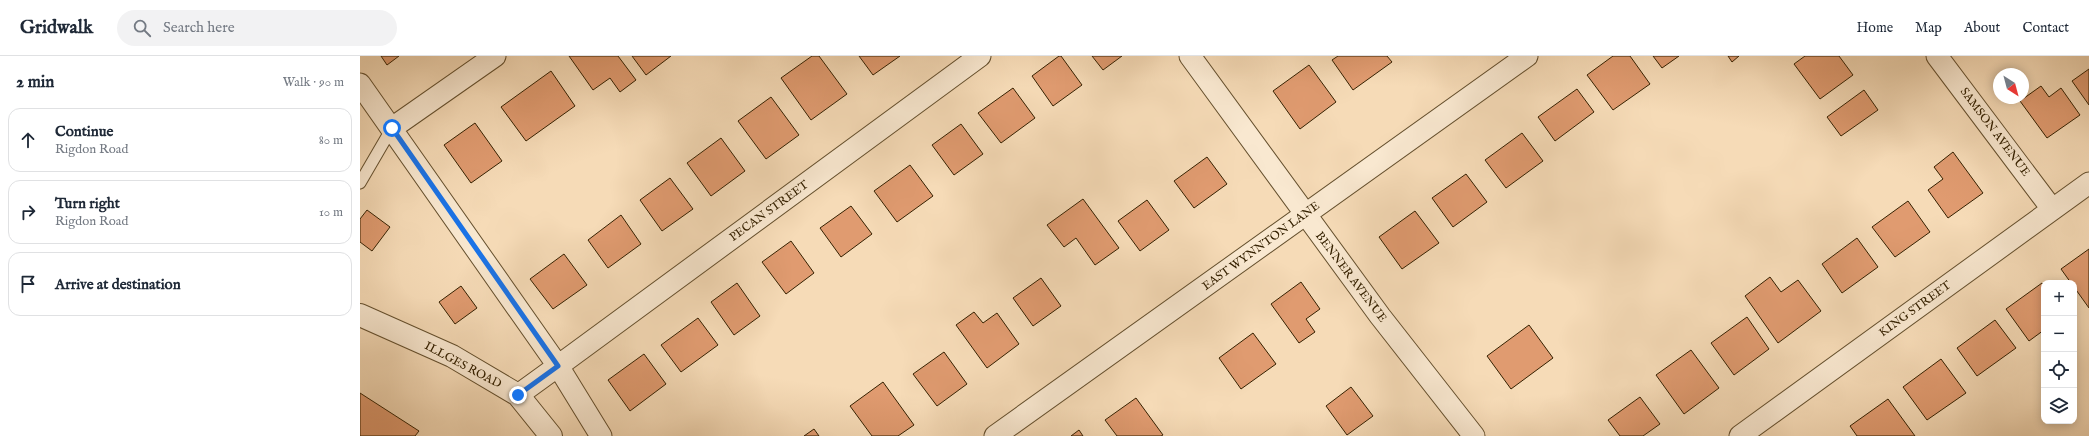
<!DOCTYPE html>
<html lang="en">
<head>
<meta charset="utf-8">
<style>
	body { margin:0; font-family:"IM FELL English",serif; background:#f2f2f3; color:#1f2937 }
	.controls { position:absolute; right:12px; bottom:12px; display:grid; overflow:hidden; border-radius:8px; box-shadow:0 2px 10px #0003 }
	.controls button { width:36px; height:36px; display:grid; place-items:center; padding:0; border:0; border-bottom:1px solid #e0e1e3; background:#fff; color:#1f2937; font:20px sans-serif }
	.compass { position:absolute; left:1633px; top:12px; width:36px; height:36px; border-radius:50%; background:#fff; box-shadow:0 2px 10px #0003; rotate:144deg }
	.stop { position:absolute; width:12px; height:12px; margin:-9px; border:3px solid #1a73e8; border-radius:50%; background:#fff }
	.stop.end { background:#1a73e8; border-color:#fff; box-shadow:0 1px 4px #0008 }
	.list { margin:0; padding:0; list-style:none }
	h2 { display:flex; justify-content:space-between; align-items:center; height:52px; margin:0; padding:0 16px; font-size:17px }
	h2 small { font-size:13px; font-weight:400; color:#747a83 }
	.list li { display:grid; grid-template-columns:26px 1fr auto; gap:12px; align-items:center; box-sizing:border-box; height:64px; margin:0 8px 8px; padding:0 8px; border:1px solid #e0e1e3; border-radius:12px }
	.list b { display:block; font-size:15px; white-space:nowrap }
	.list p { margin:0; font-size:13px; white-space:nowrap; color:#747a83 }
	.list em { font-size:13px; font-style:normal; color:#747a83 }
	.icon { flex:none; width:22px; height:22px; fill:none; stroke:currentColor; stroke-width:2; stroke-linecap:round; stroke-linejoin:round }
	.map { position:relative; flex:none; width:1729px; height:380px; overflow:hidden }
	header { display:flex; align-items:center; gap:24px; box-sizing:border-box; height:56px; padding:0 20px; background:#fff; border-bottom:1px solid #e0e1e3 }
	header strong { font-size:19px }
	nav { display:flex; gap:22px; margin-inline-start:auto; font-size:14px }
	.search { width:280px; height:36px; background:#f2f2f3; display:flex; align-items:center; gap:10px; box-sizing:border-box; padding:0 14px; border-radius:22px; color:#747a83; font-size:15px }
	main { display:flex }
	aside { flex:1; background:#fff }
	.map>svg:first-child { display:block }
	.building { fill:#e09b70; stroke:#352101 }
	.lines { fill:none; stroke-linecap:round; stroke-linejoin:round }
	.service-casing { stroke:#65502e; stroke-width:13 }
	.minor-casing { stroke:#65502e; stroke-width:23 }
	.tertiary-casing { stroke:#65502e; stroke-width:24 }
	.service { stroke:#f9e8d0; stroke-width:11 }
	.minor { stroke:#f9e8d0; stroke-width:21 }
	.tertiary { stroke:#f9e8d0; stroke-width:22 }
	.route { stroke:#1a73e8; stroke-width:5 }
	.labels { text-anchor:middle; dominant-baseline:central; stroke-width:3.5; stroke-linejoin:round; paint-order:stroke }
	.street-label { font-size:12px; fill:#352101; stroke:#f9e8d0 }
</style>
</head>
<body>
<header>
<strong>Gridwalk</strong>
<div class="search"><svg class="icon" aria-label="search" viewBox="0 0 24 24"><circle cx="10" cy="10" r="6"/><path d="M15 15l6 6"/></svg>Search here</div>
<nav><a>Home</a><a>Map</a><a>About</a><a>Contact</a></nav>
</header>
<main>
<aside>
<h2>2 min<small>Walk · 90 m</small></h2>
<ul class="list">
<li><svg class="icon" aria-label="ahead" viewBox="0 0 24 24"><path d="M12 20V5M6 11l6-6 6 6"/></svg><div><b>Continue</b><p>Rigdon Road</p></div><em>80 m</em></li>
<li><svg class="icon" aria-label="right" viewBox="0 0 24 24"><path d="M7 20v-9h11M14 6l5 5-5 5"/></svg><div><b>Turn right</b><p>Rigdon Road</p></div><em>10 m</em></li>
<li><svg class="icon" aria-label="arrive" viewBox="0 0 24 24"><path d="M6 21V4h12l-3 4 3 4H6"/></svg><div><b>Arrive at destination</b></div></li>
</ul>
</aside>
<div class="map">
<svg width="1729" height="380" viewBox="0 0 1729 380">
	<rect width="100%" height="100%" fill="#f6dbb7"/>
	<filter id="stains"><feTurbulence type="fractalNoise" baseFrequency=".005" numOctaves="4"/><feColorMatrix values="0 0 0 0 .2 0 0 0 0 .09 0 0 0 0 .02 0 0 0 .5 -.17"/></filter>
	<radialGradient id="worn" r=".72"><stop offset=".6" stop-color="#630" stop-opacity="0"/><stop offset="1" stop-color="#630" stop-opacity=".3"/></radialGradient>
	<path class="building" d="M 21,0 L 39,0 L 27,9 Z
		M 209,0 L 258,0 L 276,24 L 260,36 L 250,22 L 233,34 Z
		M 272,0 L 311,0 L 286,19 Z
		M 452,0 L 459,0 L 487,38 L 451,64 L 421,22 Z
		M 499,0 L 540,0 L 513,19 Z
		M 699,0 L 701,0 L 722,29 L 693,50 L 672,20 Z
		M 732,0 L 762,0 L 743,14 Z
		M 978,0 L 1027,0 L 1032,6 L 993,34 L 972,4 Z
		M 1253,0 L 1270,0 L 1290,28 L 1253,54 L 1227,19 Z
		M 1293,0 L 1319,0 L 1302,12 Z
		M 1368,0 L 1379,0 L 1372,6 Z
		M 1445,0 L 1479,0 L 1493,19 L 1460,43 L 1434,8 Z
		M 949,9 L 976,46 L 940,73 L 913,35 Z
		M 1729,13 L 1729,49 L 1712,25 Z
		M 191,15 L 215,50 L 166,85 L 141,51 Z
		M 1681,30 L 1689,41 L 1701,32 L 1720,59 L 1687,82 L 1660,45 Z
		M 653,32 L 675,62 L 641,87 L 618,57 Z
		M 1217,33 L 1234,56 L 1195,85 L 1178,61 Z
		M 1504,34 L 1518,54 L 1481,80 L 1467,61 Z
		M 411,41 L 439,79 L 406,103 L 378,65 Z
		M 115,67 L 142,105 L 111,127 L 84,89 Z
		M 601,68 L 623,98 L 594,119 L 572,89 Z
		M 1162,77 L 1183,105 L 1146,132 L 1125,104 Z
		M 361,82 L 385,115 L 351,140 L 327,107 Z
		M 1593,96 L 1623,137 L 1588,162 L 1568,134 L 1583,123 L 1574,111 Z
		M 847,101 L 867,128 L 834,152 L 814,125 Z
		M 550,109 L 573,140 L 537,166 L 514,135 Z
		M 1106,118 L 1127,146 L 1093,171 L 1072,142 Z
		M 310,122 L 333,153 L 302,175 L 280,144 Z
		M 723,143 L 759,192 L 735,209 L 716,182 L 704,191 L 687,169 Z
		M 787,144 L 809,174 L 780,195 L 758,165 Z
		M 1548,145 L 1570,176 L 1535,201 L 1512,171 Z
		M 491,150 L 512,178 L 481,201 L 460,172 Z
		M 7,154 L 30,171 L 12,195 L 0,186 L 0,163 Z
		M 1055,155 L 1079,187 L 1042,213 L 1019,181 Z
		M 261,159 L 281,188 L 248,212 L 228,184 Z
		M 1497,182 L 1518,211 L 1482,237 L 1462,208 Z
		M 431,185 L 454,217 L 426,238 L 402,206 Z
		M 1729,193 L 1729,252 L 1714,231 L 1714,227 L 1711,227 L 1701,213 Z
		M 204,198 L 227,229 L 193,253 L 170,223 Z
		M 1410,221 L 1421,236 L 1438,224 L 1461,255 L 1418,287 L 1385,240 Z
		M 681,222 L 701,250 L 673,270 L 653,242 Z
		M 941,226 L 960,253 L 946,263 L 955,276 L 939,287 L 911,248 Z
		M 377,227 L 400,260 L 374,279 L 351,246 Z
		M 1682,227 L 1684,230 L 1684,274 L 1669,285 L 1646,253 Z
		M 101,230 L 117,252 L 95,268 L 79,246 Z
		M 614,256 L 623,267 L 637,257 L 659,288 L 627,312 L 596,269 Z
		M 1387,261 L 1409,293 L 1374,319 L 1351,287 Z
		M 338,262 L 358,289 L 321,316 L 301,289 Z
		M 1635,264 L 1656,292 L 1617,320 L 1597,292 Z
		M 1169,269 L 1193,302 L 1151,333 L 1127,300 Z
		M 893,277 L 916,308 L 881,333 L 859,302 Z
		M 1331,294 L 1359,332 L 1324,358 L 1296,319 Z
		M 584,296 L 607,328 L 577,350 L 553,318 Z
		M 284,298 L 306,328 L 270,355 L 248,324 Z
		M 1581,303 L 1606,337 L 1567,364 L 1543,331 Z
		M 523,326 L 554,369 L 538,380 L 512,380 L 490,350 Z
		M 991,331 L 1013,360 L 987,379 L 966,350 Z
		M 0,337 L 59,375 L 55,380 L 0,380 Z
		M 1280,341 L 1300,368 L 1283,380 L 1260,380 L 1248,364 Z
		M 776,342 L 803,379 L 801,380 L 757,380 L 745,364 Z
		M 1528,343 L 1555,380 L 1497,380 L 1490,370 Z
		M 454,373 L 459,380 L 444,380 Z
		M 719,374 L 723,380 L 711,380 Z"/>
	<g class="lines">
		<g class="service-casing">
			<path id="service" d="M 0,127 L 32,72"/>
		</g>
		<g class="minor-casing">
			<path id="minor" d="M 830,0 L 1020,260 L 1114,380
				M 1577,0 L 1692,153
				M 0,28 L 198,310 L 158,339
				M 32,72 L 135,0
				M 241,380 L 198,310 L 620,0
				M 635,380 L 1167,0
				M 1380,380 L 1729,127"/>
		</g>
		<g class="tertiary-casing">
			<path id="tertiary" d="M 0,259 L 92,300 L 158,339 L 191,380"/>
		</g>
		<use href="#service" class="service"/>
		<use href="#minor" class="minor"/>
		<use href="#tertiary" class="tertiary"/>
	</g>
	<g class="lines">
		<path class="route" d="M 32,72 L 198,310 L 158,339"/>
	</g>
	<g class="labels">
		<g class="street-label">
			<text transform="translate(1635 76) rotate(53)">SAMSON AVENUE</text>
			<text transform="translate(409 155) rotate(-36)">PECAN STREET</text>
			<text transform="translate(901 190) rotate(-36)">EAST WYNNTON LANE</text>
			<text transform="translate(991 221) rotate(53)">BENNER AVENUE</text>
			<text transform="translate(1555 253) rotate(-36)">KING STREET</text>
			<text transform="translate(103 309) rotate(28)">ILLGES ROAD</text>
		</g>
	</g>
	<rect width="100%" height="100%" filter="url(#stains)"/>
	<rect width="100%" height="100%" fill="url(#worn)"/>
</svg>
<div class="controls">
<button>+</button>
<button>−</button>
<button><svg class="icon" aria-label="locate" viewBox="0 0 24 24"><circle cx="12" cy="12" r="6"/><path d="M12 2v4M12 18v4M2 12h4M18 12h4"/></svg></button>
<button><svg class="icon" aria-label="layers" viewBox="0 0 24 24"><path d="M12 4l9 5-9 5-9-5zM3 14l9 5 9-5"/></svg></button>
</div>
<svg class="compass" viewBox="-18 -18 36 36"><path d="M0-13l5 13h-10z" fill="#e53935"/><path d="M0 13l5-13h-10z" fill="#747a83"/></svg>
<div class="stop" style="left:32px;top:72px"></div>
<div class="stop end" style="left:158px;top:339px"></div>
</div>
</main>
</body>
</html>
